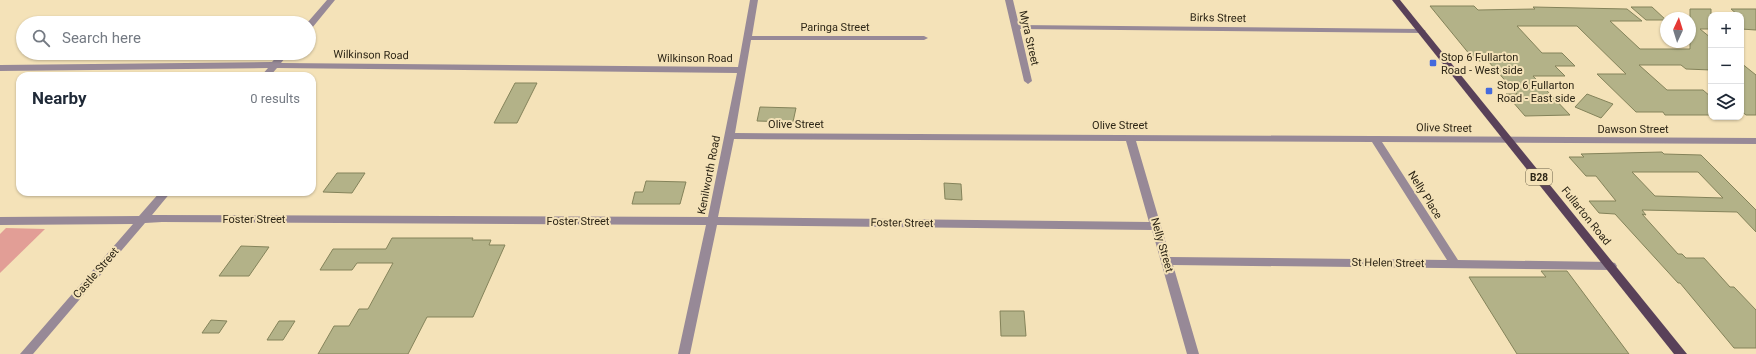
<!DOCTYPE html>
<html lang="en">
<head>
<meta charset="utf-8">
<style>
	body { margin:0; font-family:Roboto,sans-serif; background:#f6f6f7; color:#1f2937 }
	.controls { position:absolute; right:12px; top:12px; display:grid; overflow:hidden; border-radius:8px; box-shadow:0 1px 3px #0004 }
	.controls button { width:36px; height:36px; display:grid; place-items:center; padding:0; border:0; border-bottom:1px solid #e0e1e3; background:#fff; color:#1f2937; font:20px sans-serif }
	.compass { position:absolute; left:1660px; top:12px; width:36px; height:36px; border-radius:50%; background:#fff; box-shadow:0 1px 3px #0004; rotate:4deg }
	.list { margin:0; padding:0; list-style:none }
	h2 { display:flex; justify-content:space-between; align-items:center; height:52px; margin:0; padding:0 16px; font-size:17px }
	h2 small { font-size:13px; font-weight:400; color:#747a83 }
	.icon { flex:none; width:22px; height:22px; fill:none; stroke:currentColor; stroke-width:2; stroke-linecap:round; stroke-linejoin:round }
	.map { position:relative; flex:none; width:1756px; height:354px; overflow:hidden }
	.search { position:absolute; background:#fff; box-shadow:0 1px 3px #0004; left:16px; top:16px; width:300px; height:44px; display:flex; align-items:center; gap:10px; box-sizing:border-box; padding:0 14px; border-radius:22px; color:#747a83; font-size:15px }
	.panel { position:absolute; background:#fff; box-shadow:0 1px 3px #0004; left:16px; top:72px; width:300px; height:124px; border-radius:12px }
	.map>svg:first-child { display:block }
	.green { fill:#e29e96 }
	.building { fill:#b3b288; stroke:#84835a; fill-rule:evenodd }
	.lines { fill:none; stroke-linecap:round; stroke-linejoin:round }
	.minor { fill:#978997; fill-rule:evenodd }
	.major { fill:#594159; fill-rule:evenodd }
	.poi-dot { fill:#446add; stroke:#f4e2b8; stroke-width:1.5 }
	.labels { text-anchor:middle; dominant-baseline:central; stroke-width:4; stroke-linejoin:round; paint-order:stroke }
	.shield { fill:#f4e2b8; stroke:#695e47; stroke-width:1 }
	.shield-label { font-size:10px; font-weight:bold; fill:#2d2616 }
	.street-label { font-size:11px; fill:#2d2616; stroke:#f4e2b8 }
	.poi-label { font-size:11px; fill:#2d2616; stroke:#f4e2b8; text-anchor:start }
</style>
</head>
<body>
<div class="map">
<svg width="1756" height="354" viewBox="0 0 1756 354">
	<rect width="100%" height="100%" fill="#f4e2b8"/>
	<path class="green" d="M 6,228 L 45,229 L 0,273 L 0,234 Z"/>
	<path class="building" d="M 1430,6 L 1474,6 L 1478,10 L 1535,9 L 1533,7 L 1627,9 L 1642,21 L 1610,21 L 1640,49 L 1690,49 L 1690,9 L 1711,9 L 1711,29 L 1700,29 L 1711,38 L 1711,70 L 1686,69 L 1681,65 L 1639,65 L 1667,90 L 1703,90 L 1711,97 L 1711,115 L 1665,115 L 1663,112 L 1636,112 L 1597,74 L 1626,74 L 1577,26 L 1517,26 L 1542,53 L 1562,53 L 1575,66 L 1555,66 L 1565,76 L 1533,76 L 1570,115 L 1525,116 L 1506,94 L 1517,94 L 1488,61 L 1475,61 Z
		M 1631,7 L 1652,7 L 1666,20 L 1646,20 Z
		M 1731,9 L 1756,9 L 1756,30 L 1741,29 L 1741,15 L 1738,15 Z
		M 1741,63 L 1756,75 L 1756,115 L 1746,115 L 1741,111 Z
		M 515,83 L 537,83 L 517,123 L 494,123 Z
		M 1587,94 L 1613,104 L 1601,118 L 1575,107 Z
		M 760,107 L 796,108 L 793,122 L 757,121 Z
		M 1662,152 L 1664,154 L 1701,155 L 1756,210 L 1756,232 L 1737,212 L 1642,210 L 1646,215 L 1642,214 L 1678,254 L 1682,254 L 1686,258 L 1704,258 L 1730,287 L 1734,287 L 1756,310 L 1756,348 L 1734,348 L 1680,283 L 1678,283 L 1615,214 L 1599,213 L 1589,201 L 1616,201 L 1596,176 L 1586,176 L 1569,157 L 1584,157 L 1581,154 ZM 1632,172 L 1698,172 L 1723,198 L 1655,196 Z
		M 337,173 L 365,173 L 352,193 L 323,192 Z
		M 646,181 L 686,182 L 680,204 L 632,204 L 635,192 L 643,192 Z
		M 944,183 L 961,184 L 962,200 L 945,199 Z
		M 392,238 L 473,238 L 472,240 L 491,240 L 489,245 L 505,245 L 473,317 L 427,317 L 408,354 L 318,354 L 334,326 L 349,326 L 359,309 L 368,309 L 393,263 L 357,263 L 352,270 L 320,270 L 333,249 L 386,249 Z
		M 241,246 L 269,247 L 249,276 L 219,276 Z
		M 1541,271 L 1567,271 L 1629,354 L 1517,354 L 1469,277 L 1546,277 Z
		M 1000,311 L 1024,311 L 1026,336 L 1001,336 Z
		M 211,320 L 227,321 L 219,333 L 202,333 Z
		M 279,321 L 295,321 L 283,340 L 267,340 Z"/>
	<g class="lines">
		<path class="minor" d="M 327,0 L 335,0 L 312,28 L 309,28 L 309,23 L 307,23 Z
			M 750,0 L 758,0 L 752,36 L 924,36 L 928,38 L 924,40 L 751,40 L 735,133 L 1756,138 L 1756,144 L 1382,142 L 1458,260 L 1611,262 L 1615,263 L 1617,266 L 1615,269 L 1611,270 L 1173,265 L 1199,354 L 1187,354 L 1152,230 L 717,225 L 690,354 L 678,354 L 706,225 L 162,222 L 145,223 L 33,354 L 20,354 L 133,224 L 0,225 L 0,217 L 139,216 L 160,192 L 171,192 L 152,215 L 708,217 L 737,73 L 277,68 L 270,76 L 261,76 L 268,68 L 0,71 L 0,65 L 272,62 L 280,53 L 289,53 L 281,63 L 738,67 ZM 734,139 L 1126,141 L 1149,222 L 718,217 ZM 1136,141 L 1372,142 L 1447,260 L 1170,257 Z
			M 1005,0 L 1013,0 L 1019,25 L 1422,29 L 1426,31 L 1422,33 L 1020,29 L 1032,81 L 1028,84 L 1024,81 Z"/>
		<path class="major" d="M 1392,0 L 1400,0 L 1687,354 L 1674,354 Z"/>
	</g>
	<g class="poi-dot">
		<rect x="1429" y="59" width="8" height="8" rx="2"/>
		<rect x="1485" y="87" width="8" height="8" rx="2"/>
	</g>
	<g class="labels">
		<rect class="shield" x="1526" y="169" width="26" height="16" rx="3"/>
		<g class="shield-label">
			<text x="1539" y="177">B28</text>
		</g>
		<g class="street-label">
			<text transform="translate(1218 18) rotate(1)">Birks Street</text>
			<text x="835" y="27">Paringa Street</text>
			<text transform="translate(1029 38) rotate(77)">Myra Street</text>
			<text transform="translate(371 55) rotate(1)">Wilkinson Road</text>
			<text x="695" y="58">Wilkinson Road</text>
			<text x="796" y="124">Olive Street</text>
			<text x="1120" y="125">Olive Street</text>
			<text transform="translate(1444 128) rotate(1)">Olive Street</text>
			<text x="1633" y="129">Dawson Street</text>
			<text transform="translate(709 175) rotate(-79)">Kenilworth Road</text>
			<text transform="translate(1425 195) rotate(58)">Nelly Place</text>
			<text transform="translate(1586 216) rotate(51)">Fullarton Road</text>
			<text x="254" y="219">Foster Street</text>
			<text x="578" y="221">Foster Street</text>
			<text transform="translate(902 223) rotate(1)">Foster Street</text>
			<text transform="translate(1162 245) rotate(74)">Nelly Street</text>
			<text transform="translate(1388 263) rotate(1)">St Helen Street</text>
			<text transform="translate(96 273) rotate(-49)">Castle Street</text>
		</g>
		<g class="poi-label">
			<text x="1441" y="57">Stop 6 Fullarton<tspan x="1441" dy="13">Road - West side</tspan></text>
			<text x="1497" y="85">Stop 6 Fullarton<tspan x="1497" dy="13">Road - East side</tspan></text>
		</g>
	</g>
</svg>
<div class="controls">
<button>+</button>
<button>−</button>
<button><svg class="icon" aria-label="layers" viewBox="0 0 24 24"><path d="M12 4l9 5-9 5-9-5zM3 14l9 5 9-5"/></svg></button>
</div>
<svg class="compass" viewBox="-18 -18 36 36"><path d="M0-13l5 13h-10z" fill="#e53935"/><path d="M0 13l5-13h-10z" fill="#747a83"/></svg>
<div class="search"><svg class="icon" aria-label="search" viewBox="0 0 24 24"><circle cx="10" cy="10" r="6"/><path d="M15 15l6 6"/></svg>Search here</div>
<section class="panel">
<h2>Nearby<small>0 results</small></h2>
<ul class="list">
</ul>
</section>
</div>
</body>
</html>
